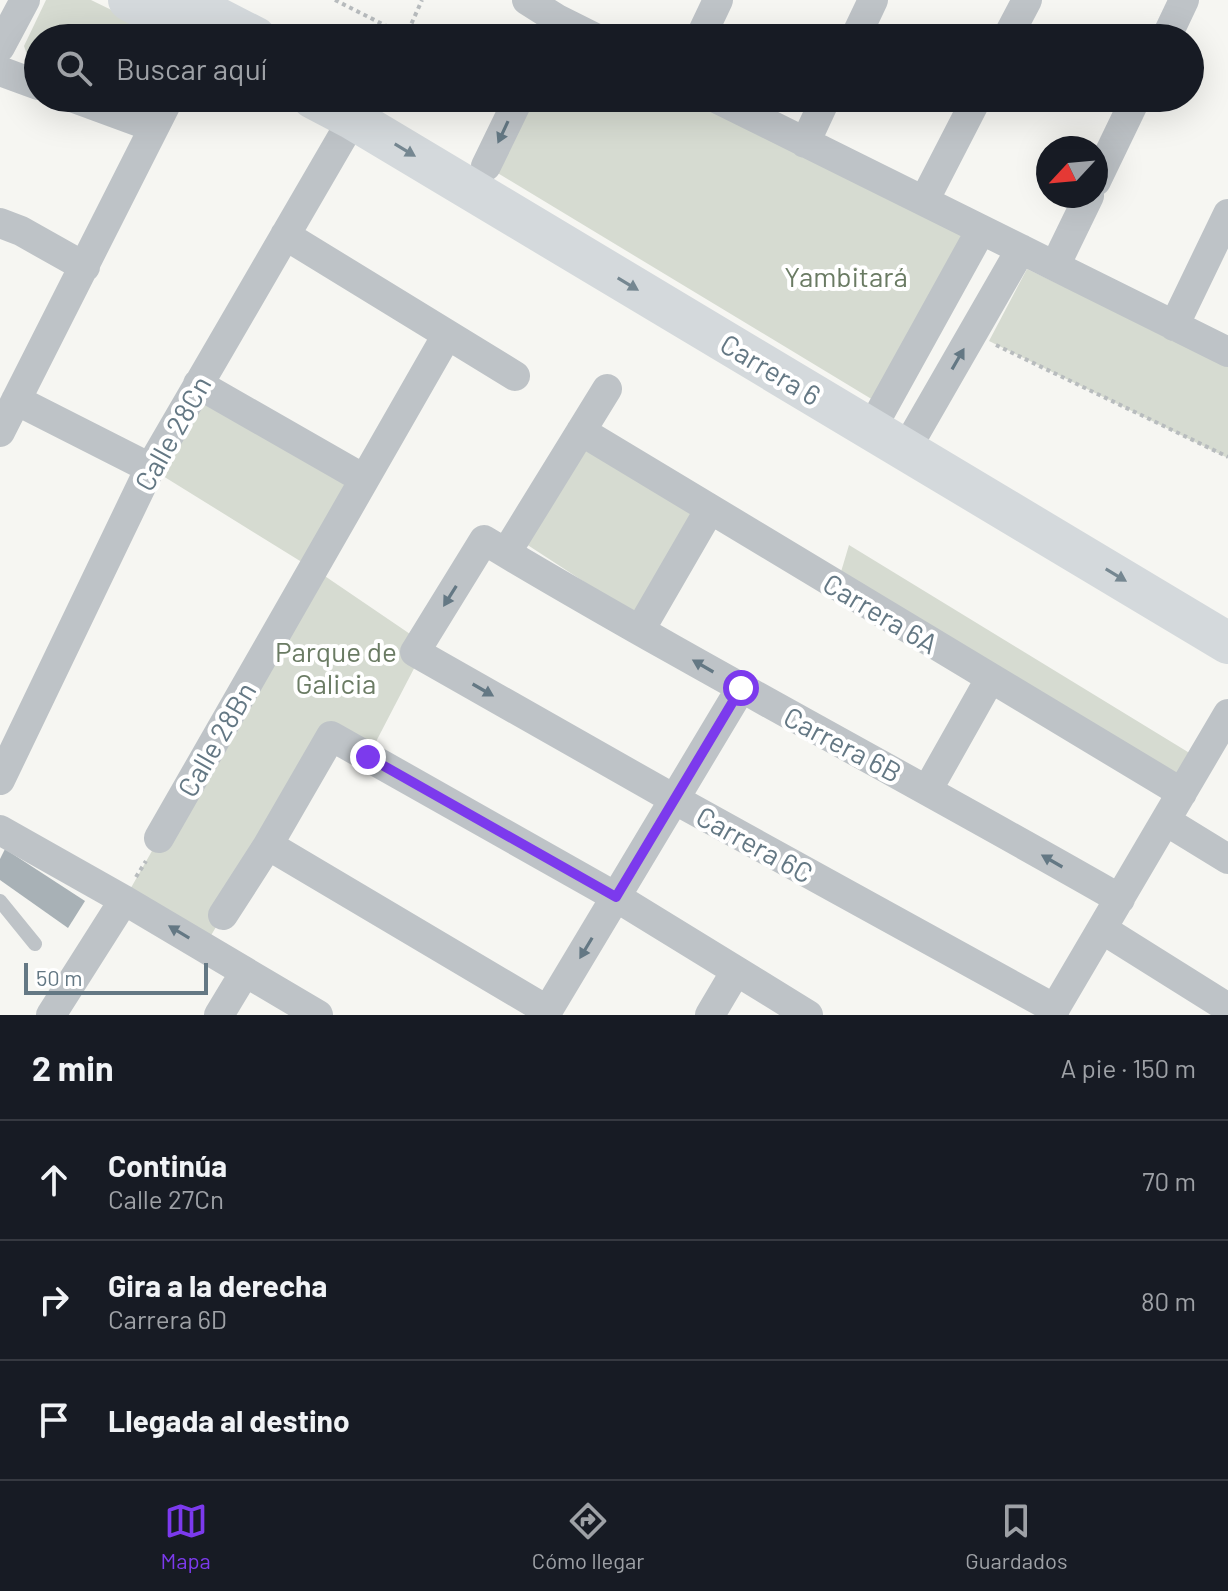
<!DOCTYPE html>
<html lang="es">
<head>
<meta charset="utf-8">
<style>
	body { margin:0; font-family:Barlow,sans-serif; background:#242831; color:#f1f3f6 }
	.compass { position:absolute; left:1036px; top:136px; width:72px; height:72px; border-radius:50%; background:#171b24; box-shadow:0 8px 32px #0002; rotate:244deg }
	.scale { position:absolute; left:24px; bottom:20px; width:184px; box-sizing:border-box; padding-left:8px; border:4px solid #647884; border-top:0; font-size:22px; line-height:28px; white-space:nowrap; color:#647884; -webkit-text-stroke:6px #fff; paint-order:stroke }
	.stop { position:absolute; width:24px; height:24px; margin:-18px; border:6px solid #7c3aed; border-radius:50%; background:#fff }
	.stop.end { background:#7c3aed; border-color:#fff; box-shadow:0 2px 8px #0008 }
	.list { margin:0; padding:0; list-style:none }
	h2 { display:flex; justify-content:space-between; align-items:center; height:104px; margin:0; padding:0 32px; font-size:34px }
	h2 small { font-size:26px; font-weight:400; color:#9ea1a6 }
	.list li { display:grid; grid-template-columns:52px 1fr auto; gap:24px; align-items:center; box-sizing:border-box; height:120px; padding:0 32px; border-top:2px solid #363941 }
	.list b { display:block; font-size:30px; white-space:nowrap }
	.list p { margin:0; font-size:26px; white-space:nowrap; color:#9ea1a6 }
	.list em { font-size:26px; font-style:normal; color:#9ea1a6 }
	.icon { flex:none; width:44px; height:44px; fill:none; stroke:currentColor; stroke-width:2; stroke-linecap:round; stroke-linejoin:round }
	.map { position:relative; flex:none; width:1228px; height:1015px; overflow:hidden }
	.search { position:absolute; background:#171b24; box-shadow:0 8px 32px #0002; left:24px; right:24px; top:24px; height:88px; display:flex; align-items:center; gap:20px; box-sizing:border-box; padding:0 28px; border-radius:44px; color:#9ea1a6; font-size:30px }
	.sheet { height:464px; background:#171b24 }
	nav { display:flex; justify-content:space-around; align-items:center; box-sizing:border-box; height:112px; border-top:2px solid #363941; background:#171b24; font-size:22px; color:#9ea1a6 }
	nav a { display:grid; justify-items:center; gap:4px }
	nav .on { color:#7c3aed }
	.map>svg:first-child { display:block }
	.green { fill:#d6dbd1 }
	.building { fill:#a8b1b6 }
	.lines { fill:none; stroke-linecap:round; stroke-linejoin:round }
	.path { stroke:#b8bcbe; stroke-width:4; stroke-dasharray:4 4; stroke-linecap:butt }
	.service { stroke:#bec3c7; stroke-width:14 }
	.minor { stroke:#bec3c7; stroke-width:30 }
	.secondary { stroke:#d4d9dc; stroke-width:42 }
	.oneway { fill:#647884 }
	.oneway2 { fill:#758791 }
	.route { stroke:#7c3aed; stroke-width:10 }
	.labels { text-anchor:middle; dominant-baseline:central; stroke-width:8; stroke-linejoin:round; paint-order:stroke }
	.park-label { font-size:28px; fill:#6a7b63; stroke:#fff }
	.street-label { font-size:28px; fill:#647884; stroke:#fff }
</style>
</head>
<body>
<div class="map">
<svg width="1228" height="1015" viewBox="0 0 1228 1015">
	<rect width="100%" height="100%" fill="#f6f6f2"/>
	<path class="green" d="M 46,0 L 91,0 L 169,38 L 38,38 L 38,61 L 27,55 L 24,46 Z
		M 519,98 L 706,98 L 974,239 L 883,406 L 486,166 Z
		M 1027,269 L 1228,365 L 1228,458 L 989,341 Z
		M 198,384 L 364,479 L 313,568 L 413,636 L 421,655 L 368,757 L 331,736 L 204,947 L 124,900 L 313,569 L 150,468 Z
		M 586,434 L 718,519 L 655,628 L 523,542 Z
		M 849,545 L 1201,760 L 1179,799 L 835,592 Z"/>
	<path class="building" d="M 5,849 L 85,901 L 68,928 L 0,880 L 0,859 Z"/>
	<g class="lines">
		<path class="path" d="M 335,0 L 406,36
			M 405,38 L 422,0
			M 996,345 L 1228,457
			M 136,877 L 146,861"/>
		<path class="service" d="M 0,901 L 35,944"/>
		<path class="minor" d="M 527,0 L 557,19 L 595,38
			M 700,38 L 718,0
			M 855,38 L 873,0
			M 1007,38 L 1027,0
			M 1166,38 L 1184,0
			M 0,47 L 25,0
			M 0,71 L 38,85
			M 74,98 L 153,127
			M 716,98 L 1228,352
			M 805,143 L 826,98
			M 486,166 L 519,98
			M 1096,181 L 1136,98
			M 924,201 L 977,98
			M 0,223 L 21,231 L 85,267
			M 285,235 L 515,376
			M 1055,266 L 1089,196
			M 1174,326 L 1228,214
			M 198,384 L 364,479
			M 16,400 L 150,468
			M 871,429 L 981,230
			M 581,431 L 1182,793
			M 0,432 L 169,98
			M 906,449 L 1021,249
			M 506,553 L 607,389
			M 640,630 L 710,509
			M 0,780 L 150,468 L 365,98
			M 928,789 L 990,679
			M 1166,821 L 1228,859
			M 0,830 L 124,900 L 318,1015
			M 159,838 L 447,335
			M 268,845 L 548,1011
			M 223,915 L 268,845 L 331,736 L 616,897 L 808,1015
			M 1102,929 L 1228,1008
			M 1055,1009 L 674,799 L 415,652 L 484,540 C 693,665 909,778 1120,899
			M 51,1015 L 124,900
			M 219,1015 L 245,972
			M 545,1015 L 741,688
			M 710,1015 L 736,971
			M 1051,1015 L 1228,714"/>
		<path class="secondary" d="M 129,0 L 200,38
			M 182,0 L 256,38
			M 313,98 L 353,119 L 1228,643"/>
	</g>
	<defs><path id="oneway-solid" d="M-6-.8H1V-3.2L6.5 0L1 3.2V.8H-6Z" transform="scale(2)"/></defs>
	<g class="oneway">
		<use href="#oneway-solid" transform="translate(503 132) rotate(115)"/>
		<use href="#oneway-solid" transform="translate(958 359) rotate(-60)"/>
		<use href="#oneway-solid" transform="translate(450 596) rotate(122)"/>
		<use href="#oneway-solid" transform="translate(703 666) rotate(-150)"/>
		<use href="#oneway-solid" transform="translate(483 690) rotate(30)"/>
		<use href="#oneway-solid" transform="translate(1052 861) rotate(-150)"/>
		<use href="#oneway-solid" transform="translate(179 932) rotate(-149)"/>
		<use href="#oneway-solid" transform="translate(586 948) rotate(121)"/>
	</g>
	<g class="oneway2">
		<use href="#oneway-solid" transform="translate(405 150) rotate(31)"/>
		<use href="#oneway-solid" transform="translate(628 284) rotate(31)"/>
		<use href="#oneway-solid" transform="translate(1116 575) rotate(31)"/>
	</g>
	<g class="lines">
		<path class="route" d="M 368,757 L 616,897 L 741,688"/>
	</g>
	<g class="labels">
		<g class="park-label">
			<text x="846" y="276">Yambitará</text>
			<text x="336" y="651">Parque de<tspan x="336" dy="32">Galicia</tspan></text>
		</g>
		<g class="street-label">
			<text transform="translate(771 369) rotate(31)">Carrera 6</text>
			<text transform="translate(172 433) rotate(-61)">Calle 28Cn</text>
			<text transform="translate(881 613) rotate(31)">Carrera 6A</text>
			<text transform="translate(216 739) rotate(-60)">Calle 28Bn</text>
			<text transform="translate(843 744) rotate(28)">Carrera 6B</text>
			<text transform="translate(755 844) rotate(29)">Carrera 6C</text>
		</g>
	</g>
</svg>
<svg class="compass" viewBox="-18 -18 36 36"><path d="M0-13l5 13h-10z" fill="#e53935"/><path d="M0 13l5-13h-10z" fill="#9ea1a6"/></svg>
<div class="scale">50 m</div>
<div class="stop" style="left:741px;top:688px"></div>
<div class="stop end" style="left:368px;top:757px"></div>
<div class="search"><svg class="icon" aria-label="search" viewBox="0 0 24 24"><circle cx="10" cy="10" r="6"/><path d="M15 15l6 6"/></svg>Buscar aquí</div>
</div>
<section class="sheet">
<h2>2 min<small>A pie · 150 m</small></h2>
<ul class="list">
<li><svg class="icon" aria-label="ahead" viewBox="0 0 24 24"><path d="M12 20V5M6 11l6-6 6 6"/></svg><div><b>Continúa</b><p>Calle 27Cn</p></div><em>70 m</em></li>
<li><svg class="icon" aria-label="right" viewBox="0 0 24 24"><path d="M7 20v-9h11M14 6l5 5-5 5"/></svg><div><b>Gira a la derecha</b><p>Carrera 6D</p></div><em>80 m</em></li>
<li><svg class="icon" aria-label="arrive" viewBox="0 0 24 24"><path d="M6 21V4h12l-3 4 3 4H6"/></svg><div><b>Llegada al destino</b></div></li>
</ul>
</section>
<nav>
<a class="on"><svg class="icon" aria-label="map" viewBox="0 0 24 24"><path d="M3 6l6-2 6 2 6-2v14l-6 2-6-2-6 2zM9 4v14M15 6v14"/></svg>Mapa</a>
<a><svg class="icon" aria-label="directions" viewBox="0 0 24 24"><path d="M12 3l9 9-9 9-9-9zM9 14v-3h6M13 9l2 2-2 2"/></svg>Cómo llegar</a>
<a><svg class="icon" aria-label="saved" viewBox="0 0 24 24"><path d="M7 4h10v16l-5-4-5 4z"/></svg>Guardados</a>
</nav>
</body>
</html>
